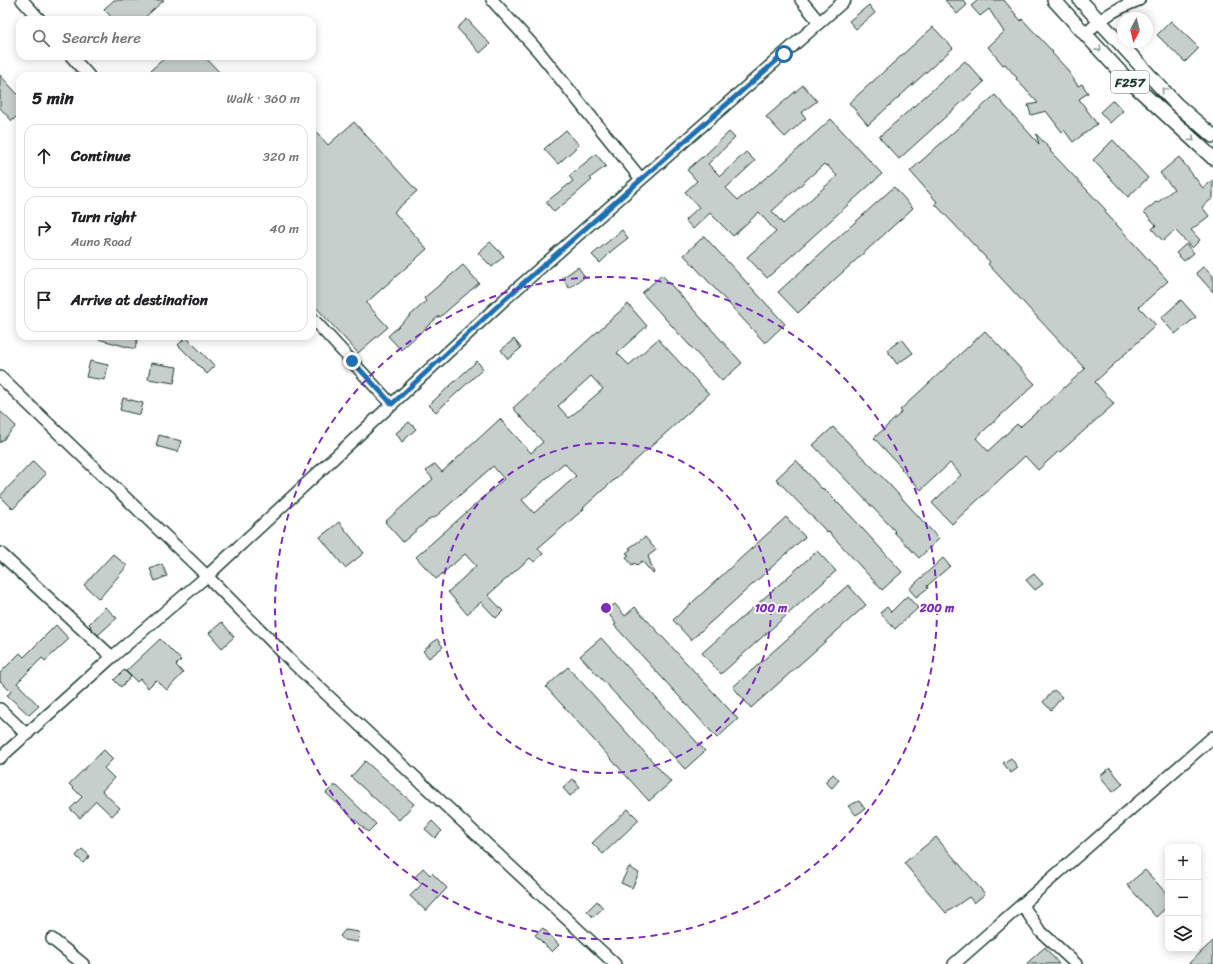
<!DOCTYPE html>
<html lang="en">
<head>
<meta charset="utf-8">
<style>
	body { margin:0; font-family:Sriracha,sans-serif; background:#f6f6f6; color:#202124 }
	.controls { position:absolute; right:12px; bottom:12px; display:grid; overflow:hidden; border-radius:8px; box-shadow:0 2px 10px #0003 }
	.controls button { width:36px; height:36px; display:grid; place-items:center; padding:0; border:0; border-bottom:1px solid #e0e0e0; background:#fff; color:#202124; font:20px sans-serif }
	.compass { position:absolute; left:1117px; top:12px; width:36px; height:36px; border-radius:50%; background:#fff; box-shadow:0 2px 10px #0003; rotate:187deg }
	.stop { position:absolute; width:12px; height:12px; margin:-9px; border:3px solid #1f6fb2; border-radius:50%; background:#fff }
	.stop.end { background:#1f6fb2; border-color:#fff; box-shadow:0 1px 4px #0008 }
	.list { margin:0; padding:0; list-style:none }
	h2 { display:flex; justify-content:space-between; align-items:center; height:52px; margin:0; padding:0 16px; font-size:17px }
	h2 small { font-size:13px; font-weight:400; color:#757577 }
	.list li { display:grid; grid-template-columns:26px 1fr auto; gap:12px; align-items:center; box-sizing:border-box; height:64px; margin:0 8px 8px; padding:0 8px; border:1px solid #e0e0e0; border-radius:12px }
	.list b { display:block; font-size:15px; white-space:nowrap }
	.list p { margin:0; font-size:13px; white-space:nowrap; color:#757577 }
	.list em { font-size:13px; font-style:normal; color:#757577 }
	.icon { flex:none; width:22px; height:22px; fill:none; stroke:currentColor; stroke-width:2; stroke-linecap:round; stroke-linejoin:round }
	.map { position:relative; flex:none; width:1213px; height:964px; overflow:hidden }
	.search { position:absolute; background:#fff; box-shadow:0 2px 10px #0003; left:16px; top:16px; width:300px; height:44px; display:flex; align-items:center; gap:10px; box-sizing:border-box; padding:0 14px; border-radius:12px; color:#757577; font-size:15px }
	.panel { position:absolute; background:#fff; box-shadow:0 2px 10px #0003; left:16px; top:72px; width:300px; height:268px; border-radius:12px }
	.map>svg:first-child { display:block }
	.building { fill:#c7cfcc; stroke:#1f3d34; fill-rule:evenodd }
	.lines { fill:none; stroke-linecap:round; stroke-linejoin:round }
	.minor-casing { stroke:#1f3d34; stroke-width:14 }
	.major-casing { stroke:#1f3d34; stroke-width:16 }
	.minor { stroke:#fff; stroke-width:11 }
	.major { stroke:#fff; stroke-width:13 }
	.oneway { stroke:#8f9e9a }
	.route { stroke:#1f6fb2; stroke-width:5 }
	.ring { fill:none; stroke:#7b2cbf; stroke-width:2; stroke-dasharray:7 5 }
	.labels { text-anchor:middle; dominant-baseline:central; stroke-width:3.5; stroke-linejoin:round; paint-order:stroke }
	.shield { fill:#fff; stroke:#627771; stroke-width:1 }
	.shield-label { font-size:13px; font-weight:bold; fill:#1f3d34 }
	.centre { fill:#7b2cbf; stroke:#fff; stroke-width:2 }
	.ring-label { font-size:12px; text-anchor:middle; font-weight:bold; fill:#7b2cbf; stroke:#fff; stroke-width:3.5; stroke-linejoin:round; paint-order:stroke }
</style>
</head>
<body>
<div class="map">
<svg width="1213" height="964" viewBox="0 0 1213 964">
	<rect width="100%" height="100%" fill="#fff"/>
	<filter id="ink" filterUnits="userSpaceOnUse"><feTurbulence type="fractalNoise" baseFrequency=".025" numOctaves="2"/><feDisplacementMap in="SourceGraphic" scale="8" xChannelSelector="R" yChannelSelector="G"/><feConvolveMatrix kernelMatrix="1 2 1 2 8 2 1 2 1" color-interpolation-filters="sRGB"/></filter>
	<g filter="url(#ink)">
		<path class="building" d="M 114,0 L 164,0 L 142,20 L 114,20 L 104,9 Z
			M 945,0 L 963,0 L 967,5 L 957,14 Z
			M 978,0 L 1004,0 L 1021,21 L 1022,19 L 1053,52 L 1052,53 L 1066,68 L 1078,86 L 1082,84 L 1088,93 L 1079,99 L 1097,124 L 1073,142 L 1064,130 L 1062,132 L 1046,111 L 1031,115 L 1028,105 L 1038,103 L 1016,79 L 1017,78 L 1005,64 L 1003,65 L 988,47 L 1004,32 L 989,9 L 980,16 L 971,6 Z
			M 869,5 L 875,13 L 856,29 L 849,21 Z
			M 467,19 L 490,44 L 480,53 L 457,28 Z
			M 1171,21 L 1199,48 L 1185,62 L 1157,35 Z
			M 933,27 L 953,48 L 868,125 L 849,103 Z
			M 167,56 L 204,56 L 223,76 L 156,76 L 151,70 Z
			M 965,61 L 984,82 L 899,159 L 879,137 Z
			M 0,75 L 20,97 L 20,113 L 12,121 L 0,108 Z
			M 803,85 L 817,101 L 801,113 L 806,118 L 785,137 L 766,117 Z
			M 995,95 L 1039,144 L 1036,134 L 1051,150 L 1050,151 L 1106,210 L 1105,212 L 1168,281 L 1139,307 L 1156,325 L 1095,382 L 1114,404 L 1060,452 L 1059,451 L 1038,470 L 1025,456 L 952,524 L 932,503 L 961,475 L 950,463 L 921,490 L 901,469 L 902,468 L 874,438 L 902,412 L 900,410 L 985,331 L 1035,384 L 976,438 L 988,451 L 1017,424 L 1020,427 L 1085,369 L 988,264 L 990,262 L 935,204 L 937,202 L 910,171 Z
			M 1113,100 L 1123,111 L 1110,123 L 1100,112 Z
			M 831,119 L 882,174 L 767,278 L 747,257 L 776,232 L 759,212 L 733,236 L 710,213 L 693,229 L 685,220 L 699,207 L 685,192 L 697,181 L 687,170 L 702,157 L 702,158 L 729,132 L 735,138 L 708,164 L 720,176 L 746,152 L 755,161 L 726,188 L 738,200 L 773,172 ZM 824,164 L 826,166 L 827,165 L 837,176 L 783,224 L 772,211 Z
			M 354,122 L 417,191 L 394,212 L 427,249 L 366,303 L 388,327 L 358,353 L 312,303 L 312,127 L 328,145 Z
			M 566,130 L 579,145 L 558,164 L 544,149 Z
			M 1113,140 L 1148,178 L 1128,197 L 1093,160 Z
			M 596,154 L 606,166 L 590,178 L 592,180 L 577,193 L 554,212 L 546,202 L 573,181 L 569,176 Z
			M 1179,157 L 1203,188 L 1213,180 L 1213,198 L 1202,207 L 1209,216 L 1191,230 L 1200,240 L 1192,248 L 1175,230 L 1163,241 L 1152,229 L 1156,225 L 1144,212 L 1156,202 L 1157,203 L 1174,189 L 1160,173 Z
			M 894,187 L 913,208 L 798,313 L 778,292 Z
			M 622,230 L 628,238 L 610,252 L 610,253 L 600,263 L 592,255 Z
			M 704,236 L 785,324 L 765,343 L 684,255 Z
			M 490,242 L 504,256 L 492,267 L 478,253 Z
			M 1186,244 L 1194,253 L 1184,261 L 1176,253 Z
			M 463,265 L 479,283 L 440,317 L 439,316 L 401,350 L 388,336 L 426,301 L 424,298 Z
			M 1204,266 L 1213,276 L 1213,292 L 1196,273 Z
			M 578,267 L 585,277 L 569,288 L 562,278 Z
			M 662,275 L 742,363 L 722,381 L 642,293 Z
			M 1181,300 L 1196,317 L 1175,334 L 1161,318 Z
			M 628,304 L 647,326 L 617,353 L 629,365 L 658,339 L 709,394 L 583,508 L 584,509 L 538,548 L 543,554 L 534,562 L 530,558 L 488,595 L 503,611 L 496,618 L 481,602 L 467,614 L 448,592 L 476,566 L 465,554 L 436,579 L 416,557 L 504,479 L 493,466 L 433,519 L 432,517 L 403,542 L 385,522 L 433,479 L 426,471 L 435,464 L 442,472 L 500,419 L 531,453 L 543,442 L 513,408 ZM 591,376 L 603,389 L 569,418 L 558,406 ZM 564,463 L 576,476 L 534,513 L 522,500 Z
			M 98,336 L 138,336 L 135,349 L 98,339 Z
			M 186,337 L 215,366 L 207,374 L 178,345 Z
			M 514,339 L 521,348 L 508,359 L 501,350 Z
			M 902,339 L 913,353 L 897,364 L 887,350 Z
			M 90,361 L 108,365 L 105,380 L 86,377 Z
			M 477,361 L 483,369 L 436,412 L 429,405 Z
			M 151,363 L 177,367 L 174,383 L 148,379 Z
			M 123,398 L 143,403 L 140,415 L 120,410 Z
			M 0,411 L 16,426 L 0,443 Z
			M 409,422 L 416,429 L 402,442 L 396,433 Z
			M 833,427 L 888,483 L 939,539 L 919,558 L 894,532 L 895,531 L 813,445 Z
			M 159,435 L 181,441 L 178,452 L 156,446 Z
			M 796,460 L 822,489 L 823,488 L 851,516 L 902,572 L 882,590 L 829,532 L 828,533 L 776,479 Z
			M 33,461 L 46,474 L 13,509 L 0,496 Z
			M 786,517 L 805,537 L 691,640 L 673,620 Z
			M 339,522 L 364,553 L 345,568 L 320,537 Z
			M 645,537 L 656,550 L 648,556 L 654,573 L 653,574 L 642,561 L 637,565 L 635,563 L 632,565 L 626,557 L 629,555 L 626,553 L 631,549 L 629,548 Z
			M 817,551 L 836,571 L 721,674 L 702,653 Z
			M 113,554 L 127,566 L 99,599 L 84,585 Z
			M 943,558 L 950,566 L 927,586 L 928,588 L 916,597 L 909,589 Z
			M 162,564 L 167,576 L 155,581 L 150,569 Z
			M 1034,574 L 1043,584 L 1035,590 L 1026,580 Z
			M 848,585 L 866,605 L 751,708 L 733,687 Z
			M 907,596 L 918,608 L 895,629 L 880,613 L 887,607 L 891,612 Z
			M 615,604 L 625,616 L 635,607 L 738,719 L 717,738 L 614,625 L 616,624 L 606,610 Z
			M 105,607 L 117,618 L 98,635 L 90,627 L 91,626 L 89,624 Z
			M 222,622 L 234,637 L 222,648 L 209,633 Z
			M 56,625 L 69,639 L 45,661 L 42,658 L 17,683 L 39,706 L 29,715 L 7,695 L 11,692 L 0,681 L 0,673 L 20,653 L 24,657 Z
			M 601,638 L 705,751 L 685,769 L 580,656 Z
			M 160,639 L 181,660 L 176,665 L 183,673 L 167,690 L 156,680 L 148,688 L 140,679 L 137,682 L 126,671 Z
			M 437,639 L 443,647 L 429,658 L 423,651 Z
			M 568,667 L 671,782 L 649,801 L 546,687 Z
			M 124,670 L 131,677 L 121,687 L 114,680 Z
			M 1054,690 L 1062,697 L 1051,710 L 1043,702 Z
			M 104,750 L 113,759 L 104,768 L 114,778 L 102,791 L 120,808 L 112,816 L 96,801 L 80,818 L 70,809 L 82,797 L 69,784 Z
			M 1011,758 L 1018,768 L 1011,773 L 1003,763 Z
			M 365,761 L 414,804 L 399,820 L 351,777 Z
			M 1110,768 L 1123,784 L 1113,792 L 1100,776 Z
			M 833,774 L 839,780 L 832,788 L 825,782 Z
			M 573,779 L 580,787 L 570,796 L 563,788 Z
			M 333,786 L 337,786 L 376,824 L 368,832 L 326,793 Z
			M 859,801 L 865,809 L 856,815 L 848,806 Z
			M 628,809 L 639,820 L 603,854 L 592,843 Z
			M 432,821 L 442,831 L 435,838 L 425,829 Z
			M 936,837 L 985,894 L 974,903 L 969,897 L 946,913 L 904,863 Z
			M 82,849 L 90,856 L 83,863 L 76,856 Z
			M 629,867 L 639,873 L 632,888 L 621,883 Z
			M 423,868 L 430,875 L 432,873 L 447,888 L 426,911 L 410,896 L 422,884 L 415,877 Z
			M 1145,870 L 1168,895 L 1168,906 L 1156,917 L 1127,885 Z
			M 597,901 L 603,908 L 593,917 L 587,911 Z
			M 543,928 L 559,945 L 552,952 L 535,935 Z
			M 345,930 L 359,932 L 358,942 L 344,940 L 340,936 Z
			M 1213,941 L 1213,964 L 1188,964 Z
			M 1045,947 L 1059,964 L 1026,964 Z"/>
		<g class="lines">
			<g class="minor-casing">
				<path id="minor" d="M 22,0 L 40,20
					M 492,0 L 539,52 L 641,179
					M 801,0 L 819,22
					M 1086,34 C 1103,16 1116,9 1139,0
					M 71,56 L 89,76
					M 312,318 L 392,405
					M 0,377 L 207,576 L 292,662 L 615,964
					M 0,553 L 112,657
					M 0,709 L 27,735
					M 0,758 L 112,657 L 207,576 L 504,300 L 845,0
					M 1022,904 L 1039,930 L 1076,964
					M 52,939 L 83,964
					M 954,964 L 1213,737"/>
			</g>
			<g class="major-casing">
				<path id="major" d="M 1054,0 L 1122,74 L 1213,158
					M 1080,0 L 1176,104 L 1213,136"/>
			</g>
			<use href="#minor" class="minor"/>
			<use href="#major" class="major"/>
		</g>
		<defs><path id="oneway-chevron" d="M-2-3.5L2.5 0L-2 3.5" fill="none" stroke-width="1.6" stroke-linecap="round" stroke-linejoin="round"/></defs>
		<g class="oneway">
			<use href="#oneway-chevron" transform="translate(1099 49) rotate(48)"/>
			<use href="#oneway-chevron" transform="translate(1164 90) rotate(-133)"/>
			<use href="#oneway-chevron" transform="translate(1192 139) rotate(42)"/>
		</g>
	</g>
	<g class="lines" filter="url(#ink)">
		<path class="route" d="M 352,361 L 392,404 L 504,300 L 784,54"/>
	</g>
	<g class="ring">
		<circle cx="606" cy="608" r="165"/>
		<circle cx="606" cy="608" r="331"/>
	</g>
	<g class="labels">
		<rect class="shield" x="1111" y="71" width="38" height="22" rx="3"/>
		<g class="shield-label">
			<text x="1130" y="82">F257</text>
		</g>
	</g>
	<circle cx="606" cy="608" r="6" class="centre"/>
	<g class="ring-label">
		<text x="771" y="612">100 m</text>
		<text x="937" y="612">200 m</text>
	</g>
</svg>
<div class="controls">
<button>+</button>
<button>−</button>
<button><svg class="icon" aria-label="layers" viewBox="0 0 24 24"><path d="M12 4l9 5-9 5-9-5zM3 14l9 5 9-5"/></svg></button>
</div>
<svg class="compass" viewBox="-18 -18 36 36"><path d="M0-13l5 13h-10z" fill="#e53935"/><path d="M0 13l5-13h-10z" fill="#757577"/></svg>
<div class="stop" style="left:784px;top:54px"></div>
<div class="stop end" style="left:352px;top:361px"></div>
<div class="search"><svg class="icon" aria-label="search" viewBox="0 0 24 24"><circle cx="10" cy="10" r="6"/><path d="M15 15l6 6"/></svg>Search here</div>
<section class="panel">
<h2>5 min<small>Walk · 360 m</small></h2>
<ul class="list">
<li><svg class="icon" aria-label="ahead" viewBox="0 0 24 24"><path d="M12 20V5M6 11l6-6 6 6"/></svg><div><b>Continue</b></div><em>320 m</em></li>
<li><svg class="icon" aria-label="right" viewBox="0 0 24 24"><path d="M7 20v-9h11M14 6l5 5-5 5"/></svg><div><b>Turn right</b><p>Auno Road</p></div><em>40 m</em></li>
<li><svg class="icon" aria-label="arrive" viewBox="0 0 24 24"><path d="M6 21V4h12l-3 4 3 4H6"/></svg><div><b>Arrive at destination</b></div></li>
</ul>
</section>
</div>
</body>
</html>
